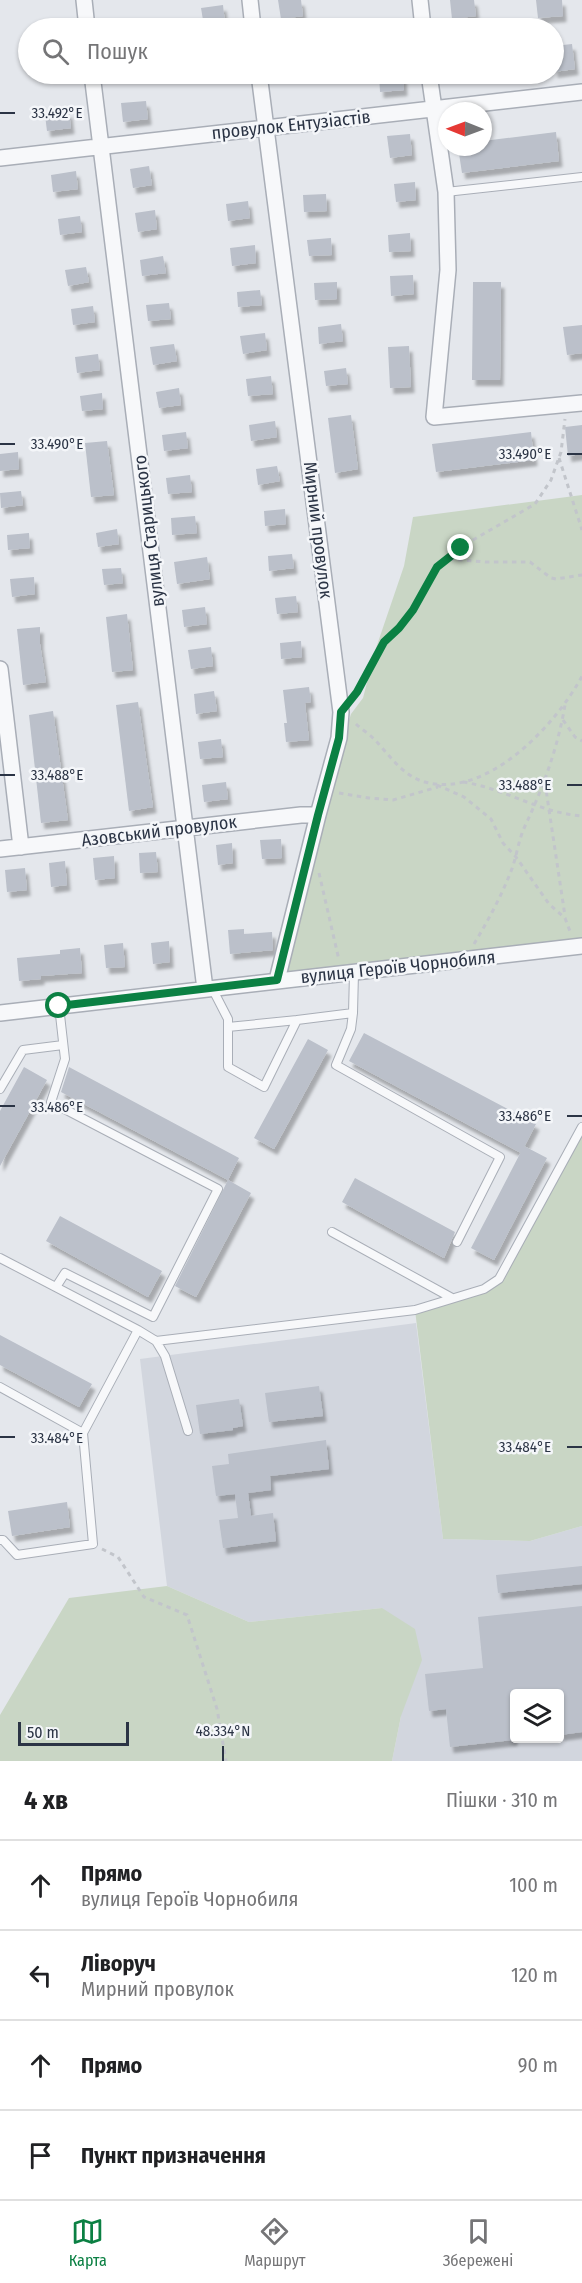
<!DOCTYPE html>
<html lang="uk">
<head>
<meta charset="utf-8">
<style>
	body { margin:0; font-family:"Fira Sans Condensed",sans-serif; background:#f2f2f2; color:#202124 }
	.controls { position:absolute; right:18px; bottom:18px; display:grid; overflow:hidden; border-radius:6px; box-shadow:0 2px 4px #0004 }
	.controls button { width:54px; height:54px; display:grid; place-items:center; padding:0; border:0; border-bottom:2px solid #e0e0e0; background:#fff; color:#202124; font:30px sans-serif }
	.compass { position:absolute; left:438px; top:102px; width:54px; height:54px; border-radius:50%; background:#fff; box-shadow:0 2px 4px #0004; rotate:271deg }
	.scale { position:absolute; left:18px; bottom:15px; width:111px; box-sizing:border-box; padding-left:6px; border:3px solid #2b3445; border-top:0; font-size:16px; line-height:21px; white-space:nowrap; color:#2b3445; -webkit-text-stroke:4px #f4f6f9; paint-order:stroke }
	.stop { position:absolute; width:18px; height:18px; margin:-14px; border:4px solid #0b8043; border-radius:50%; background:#fff }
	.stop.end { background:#0b8043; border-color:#fff; box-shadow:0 2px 6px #0008 }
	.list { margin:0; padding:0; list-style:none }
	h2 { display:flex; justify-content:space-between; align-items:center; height:78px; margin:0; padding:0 24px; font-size:26px }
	h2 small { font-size:20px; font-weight:400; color:#757577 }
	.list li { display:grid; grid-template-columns:39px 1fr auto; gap:18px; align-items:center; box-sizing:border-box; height:90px; padding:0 24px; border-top:2px solid #e0e0e0 }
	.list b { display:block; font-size:22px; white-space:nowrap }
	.list p { margin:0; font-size:20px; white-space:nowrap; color:#757577 }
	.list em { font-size:20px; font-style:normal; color:#757577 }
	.icon { flex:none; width:33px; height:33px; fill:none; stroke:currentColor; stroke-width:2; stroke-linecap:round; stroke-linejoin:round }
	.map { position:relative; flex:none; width:582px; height:1761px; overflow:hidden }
	.search { position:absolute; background:#fff; box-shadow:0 2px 4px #0004; left:18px; right:18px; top:18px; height:66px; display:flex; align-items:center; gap:15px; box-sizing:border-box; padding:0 21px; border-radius:33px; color:#757577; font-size:22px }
	.sheet { height:438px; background:#fff }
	nav { display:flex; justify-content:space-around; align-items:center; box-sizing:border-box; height:84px; border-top:2px solid #e0e0e0; background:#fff; font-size:16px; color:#757577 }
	nav a { display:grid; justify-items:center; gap:3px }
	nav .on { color:#0b8043 }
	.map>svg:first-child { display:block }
	.built { fill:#d2d6de; fill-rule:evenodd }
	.green { fill:#c9d6c5 }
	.building { fill:#bbc0ca; filter:url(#shadow) }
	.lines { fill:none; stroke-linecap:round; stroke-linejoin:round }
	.service-casing { stroke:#a9aeb7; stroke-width:10 }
	.minor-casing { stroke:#a9aeb7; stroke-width:18 }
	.path { stroke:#c2c5cb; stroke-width:3; stroke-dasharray:4.5 4.5; stroke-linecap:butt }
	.service { stroke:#f7f8fa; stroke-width:8 }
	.minor { stroke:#f7f8fa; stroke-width:15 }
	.route { stroke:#0b8043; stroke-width:8 }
	.ticks { fill:none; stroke:#2b3445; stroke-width:2 }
	.labels { text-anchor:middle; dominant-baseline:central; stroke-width:5; stroke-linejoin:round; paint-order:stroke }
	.street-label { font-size:18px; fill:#2b3445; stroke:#f4f6f9 }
	.ticks-label { font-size:15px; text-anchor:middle; fill:#2b3445; stroke:#f4f6f9; stroke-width:5; stroke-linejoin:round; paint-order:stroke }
</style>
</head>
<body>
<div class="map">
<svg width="582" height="1761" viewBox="0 0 582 1761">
	<defs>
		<filter id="shadow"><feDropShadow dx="3.5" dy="6" stdDeviation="1.5" flood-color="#0004"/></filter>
	</defs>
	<rect width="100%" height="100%" fill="#e4e7ec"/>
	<path class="built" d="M 416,1323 L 443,1539 L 530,1541 L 582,1526 L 582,1761 L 392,1761 L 401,1716 L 382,1608 L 249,1622 L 167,1586 L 140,1359 ZM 514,1694 L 560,1694 L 560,1738 L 514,1738 Z"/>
	<path class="green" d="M 582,495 L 582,942 L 334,969 L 283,972 L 339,752 L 351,714 L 363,698 L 376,648 L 404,566 L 413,517 Z
		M 582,1127 L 582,1526 L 530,1541 L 443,1539 L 415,1310 L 484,1289 L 499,1279 Z
		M 167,1586 L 249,1622 L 382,1608 L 415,1629 L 422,1660 L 401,1716 L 392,1761 L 0,1761 L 0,1715 L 69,1598 Z"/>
	<path class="building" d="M 278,0 L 301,0 L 303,16 L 281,19 Z
		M 450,0 L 474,0 L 476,16 L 452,19 Z
		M 536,0 L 562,0 L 563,16 L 538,18 Z
		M 223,5 L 225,23 L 204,26 L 201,8 Z
		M 572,44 L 575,69 L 554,72 L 554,46 Z
		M 379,74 L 403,74 L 404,90 L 380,92 Z
		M 146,101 L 148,119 L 123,122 L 121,103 Z
		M 69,112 L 71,128 L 47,131 L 45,115 Z
		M 556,132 L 559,161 L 462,173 L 458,147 L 483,147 L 483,141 Z
		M 410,134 L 412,155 L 390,158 L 387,136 Z
		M 149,166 L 152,185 L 133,188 L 130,169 Z
		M 76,171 L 78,189 L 53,192 L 51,175 Z
		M 415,182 L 416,200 L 396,202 L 394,184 Z
		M 326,194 L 327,211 L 304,212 L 303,195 Z
		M 248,201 L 250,218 L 228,221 L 226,204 Z
		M 155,210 L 157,229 L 138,232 L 135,213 Z
		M 80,216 L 82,232 L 60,235 L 58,219 Z
		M 410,233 L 411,251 L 389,252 L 388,235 Z
		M 331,238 L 332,255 L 309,256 L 307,240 Z
		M 255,245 L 256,263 L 232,266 L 230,248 Z
		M 163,256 L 166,273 L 142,276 L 140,260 Z
		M 86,267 L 89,282 L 68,286 L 65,270 Z
		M 413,275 L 414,294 L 391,296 L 390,276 Z
		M 337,282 L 337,299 L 315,300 L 314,283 Z
		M 473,282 L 501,282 L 500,380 L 472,380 Z
		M 260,290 L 262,305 L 238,307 L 237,292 Z
		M 169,303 L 171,319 L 148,321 L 146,305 Z
		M 93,306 L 95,322 L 73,325 L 71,309 Z
		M 341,324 L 343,341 L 319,344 L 318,327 Z
		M 582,325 L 582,353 L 567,355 L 563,327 Z
		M 265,333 L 267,350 L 243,354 L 240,336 Z
		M 174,344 L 177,361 L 153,365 L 150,347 Z
		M 409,346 L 411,387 L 390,388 L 388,347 Z
		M 98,354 L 100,370 L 77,373 L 75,357 Z
		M 346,368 L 348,384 L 326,386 L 324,371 Z
		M 271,376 L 273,394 L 248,396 L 246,379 Z
		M 179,388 L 181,405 L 159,408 L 156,392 Z
		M 102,393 L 103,409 L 82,411 L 80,396 Z
		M 351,415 L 358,469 L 335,473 L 328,418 Z
		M 275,421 L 277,437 L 251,441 L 249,425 Z
		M 582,425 L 582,454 L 568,456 L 565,427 Z
		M 186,432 L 188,448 L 164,451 L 162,435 Z
		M 531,432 L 534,460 L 436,472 L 432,444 Z
		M 107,441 L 114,495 L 91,497 L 85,443 Z
		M 18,452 L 19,469 L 0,471 L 0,454 Z
		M 277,466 L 280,481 L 258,485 L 256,469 Z
		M 190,475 L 192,492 L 168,494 L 166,478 Z
		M 21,491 L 23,505 L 1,508 L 0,493 Z
		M 285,509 L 286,524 L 265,526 L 264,511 Z
		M 195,516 L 197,533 L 172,535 L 171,518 Z
		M 117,529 L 119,544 L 98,547 L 96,533 Z
		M 29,533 L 30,548 L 8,550 L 7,535 Z
		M 292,554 L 294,568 L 269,571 L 268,556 Z
		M 207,557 L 210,579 L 177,584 L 174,562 Z
		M 121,568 L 123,583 L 104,585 L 102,569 Z
		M 34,577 L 35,594 L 12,597 L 10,579 Z
		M 296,596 L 298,612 L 277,614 L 275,598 Z
		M 205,607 L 207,624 L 184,627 L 182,610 Z
		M 127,614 L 133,670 L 112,672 L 106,617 Z
		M 40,627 L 40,644 L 46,682 L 23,685 L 17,629 Z
		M 301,641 L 302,657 L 281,659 L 280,643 Z
		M 211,647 L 213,666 L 191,669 L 188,650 Z
		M 309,687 L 311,702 L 305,703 L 309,740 L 286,742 L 284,723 L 287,723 L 283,690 Z
		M 214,691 L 217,711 L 196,714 L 194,694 Z
		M 138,702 L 153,807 L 129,811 L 116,705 Z
		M 53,711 L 68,820 L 41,823 L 29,715 Z
		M 221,739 L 223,757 L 200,759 L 198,742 Z
		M 226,782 L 228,799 L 204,802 L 202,785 Z
		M 281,839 L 282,858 L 262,859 L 260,840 Z
		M 232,843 L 233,863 L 218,865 L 216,845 Z
		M 156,852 L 158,872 L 140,873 L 139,853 Z
		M 114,856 L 115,878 L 95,880 L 93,858 Z
		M 65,861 L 67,885 L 51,887 L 49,863 Z
		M 25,868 L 27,890 L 7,892 L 5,870 Z
		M 244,929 L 244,934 L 272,932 L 273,950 L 230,954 L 228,930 Z
		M 169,941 L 170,962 L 153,964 L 151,943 Z
		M 123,943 L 125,967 L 106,968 L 104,945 Z
		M 80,948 L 82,973 L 41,976 L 41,979 L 19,981 L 17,958 L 60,954 L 60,950 Z
		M 364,1033 L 536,1124 L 521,1153 L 349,1061 Z
		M 308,1039 L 328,1050 L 274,1149 L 254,1138 Z
		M 24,1067 L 47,1080 L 0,1166 L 0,1111 Z
		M 69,1067 L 239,1158 L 228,1180 L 61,1092 Z
		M 524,1146 L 547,1158 L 494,1260 L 471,1248 Z
		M 355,1178 L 455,1232 L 444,1258 L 342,1202 Z
		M 228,1180 L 251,1193 L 196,1297 L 175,1286 Z
		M 60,1216 L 162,1271 L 148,1297 L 46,1241 Z
		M 0,1335 L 92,1384 L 79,1407 L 0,1365 Z
		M 319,1386 L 323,1416 L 269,1422 L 265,1393 Z
		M 239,1399 L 243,1426 L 233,1428 L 233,1430 L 200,1434 L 196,1405 Z
		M 326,1440 L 329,1469 L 270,1476 L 271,1490 L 248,1493 L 251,1516 L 273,1513 L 276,1541 L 223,1548 L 219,1520 L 238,1518 L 235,1494 L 216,1496 L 212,1466 L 229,1464 L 228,1454 Z
		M 67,1502 L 70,1527 L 12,1536 L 8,1511 Z
		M 582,1566 L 582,1584 L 498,1593 L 496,1575 Z
		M 582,1606 L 582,1732 L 560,1735 L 560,1694 L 514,1694 L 514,1740 L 450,1747 L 446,1709 L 429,1711 L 425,1674 L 483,1668 L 478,1617 Z"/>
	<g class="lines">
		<g class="service-casing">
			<path id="service" d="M 446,192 L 582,177
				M 212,988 L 228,1019 L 228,1067 L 264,1087 L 297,1020 L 353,1013 L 354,973
				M 353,1013 L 351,1029 L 336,1065 L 500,1157 L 457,1242
				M 228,1027 L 297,1020
				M 0,1089 L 23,1050 L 63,1045
				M 332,1232 L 452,1298
				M 0,1258 L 138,1330 L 156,1341 L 165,1356 L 188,1431
				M 56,1287 L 65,1273 L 153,1317 L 218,1189 L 51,1102 L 65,1059 L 59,1006
				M 156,1341 L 415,1310 L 484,1289 L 499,1279 L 582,1127
				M 0,1387 L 83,1433 L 93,1544 L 17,1555 L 3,1540 L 0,1540
				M 83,1433 L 138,1330"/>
		</g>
		<g class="minor-casing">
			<path id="minor" d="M 84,0 L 87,28
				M 250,0 L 253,28
				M 420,0 L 423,28
				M 92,74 L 205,989
				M 259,74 L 341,712 L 339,738 L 318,815 L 277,980
				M 429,74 L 446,192 L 448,270 L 434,417 L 582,403
				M 0,158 L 582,92
				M 0,669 L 21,847
				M 0,849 L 301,815 L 318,815
				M 0,1013 L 582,946"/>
		</g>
		<path class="path" d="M 559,458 L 582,530
			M 449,559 L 486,562 L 530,562 L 551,578 L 556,579 L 582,575
			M 355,695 L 384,642 L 399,628 L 413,610 L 437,567 L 461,547 L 535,504 L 551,480 L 561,452 L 565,419
			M 563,720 L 575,737 L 582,741
			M 356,724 C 361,729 368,733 373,738 C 389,754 402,776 425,782 C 487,799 556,725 582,676
			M 463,782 C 504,788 540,813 582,816
			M 545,783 L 565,916
			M 437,785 L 464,797 L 491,819 L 503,843 L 516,857 L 549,904 L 565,918 L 571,934
			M 339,793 L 369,798 L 393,800 L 438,787
			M 319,873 L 339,960
			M 474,944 C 489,919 503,893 513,866 C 517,853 519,839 525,826 C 543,788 558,747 565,705
			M 102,1549 L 118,1557 L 144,1597 L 187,1615 L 217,1709 L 226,1761"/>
		<use href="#service" class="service"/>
		<use href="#minor" class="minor"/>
	</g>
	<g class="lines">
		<path class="route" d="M 59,1006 L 277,980 L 318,815 L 339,738 L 341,712 L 357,692 L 384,642 L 399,628 L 413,610 L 437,567 L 461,548"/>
	</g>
	<path class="ticks" d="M 0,113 L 15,113M 0,444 L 15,444M 567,454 L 582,454M 0,775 L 15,775M 567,785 L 582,785M 0,1106 L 15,1106M 567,1116 L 582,1116M 0,1437 L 15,1437M 567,1447 L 582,1447M 223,1761 L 223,1746"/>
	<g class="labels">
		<g class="street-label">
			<text transform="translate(291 125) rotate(-6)">провулок Ентузіастів</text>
			<text transform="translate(318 530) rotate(83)">Мирний провулок</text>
			<text transform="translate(149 531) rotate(-97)">вулиця Старицького</text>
			<text transform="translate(159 831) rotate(-7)">Азовський провулок</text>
			<text transform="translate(398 967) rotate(-6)">вулиця Героїв Чорнобиля</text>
		</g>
	</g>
	<g class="ticks-label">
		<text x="57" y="118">33.492°E</text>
		<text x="57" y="449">33.490°E</text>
		<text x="525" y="459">33.490°E</text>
		<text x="57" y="780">33.488°E</text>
		<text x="525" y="790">33.488°E</text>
		<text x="57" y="1112">33.486°E</text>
		<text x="525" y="1121">33.486°E</text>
		<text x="57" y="1443">33.484°E</text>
		<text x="525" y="1452">33.484°E</text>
		<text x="223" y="1736">48.334°N</text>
	</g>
</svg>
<div class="controls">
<button><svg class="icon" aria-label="layers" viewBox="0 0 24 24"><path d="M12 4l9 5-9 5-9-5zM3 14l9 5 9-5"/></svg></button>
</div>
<svg class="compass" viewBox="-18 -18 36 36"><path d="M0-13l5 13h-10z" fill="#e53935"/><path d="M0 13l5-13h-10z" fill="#757577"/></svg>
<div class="scale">50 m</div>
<div class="stop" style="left:59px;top:1006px"></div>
<div class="stop end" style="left:461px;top:548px"></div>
<div class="search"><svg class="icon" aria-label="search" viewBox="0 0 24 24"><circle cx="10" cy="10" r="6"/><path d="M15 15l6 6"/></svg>Пошук</div>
</div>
<section class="sheet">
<h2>4 хв<small>Пішки · 310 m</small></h2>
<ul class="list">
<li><svg class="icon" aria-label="ahead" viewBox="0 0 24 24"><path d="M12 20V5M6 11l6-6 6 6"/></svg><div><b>Прямо</b><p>вулиця Героїв Чорнобиля</p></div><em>100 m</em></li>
<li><svg class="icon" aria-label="left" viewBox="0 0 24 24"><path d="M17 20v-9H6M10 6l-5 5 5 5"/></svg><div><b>Ліворуч</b><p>Мирний провулок</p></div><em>120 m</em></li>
<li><svg class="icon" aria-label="ahead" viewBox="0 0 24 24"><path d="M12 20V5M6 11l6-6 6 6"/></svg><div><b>Прямо</b></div><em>90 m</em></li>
<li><svg class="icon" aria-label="arrive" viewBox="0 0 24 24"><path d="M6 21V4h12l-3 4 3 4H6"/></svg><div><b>Пункт призначення</b></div></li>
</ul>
</section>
<nav>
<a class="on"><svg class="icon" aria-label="map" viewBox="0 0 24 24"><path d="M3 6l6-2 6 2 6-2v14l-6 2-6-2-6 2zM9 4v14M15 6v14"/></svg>Карта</a>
<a><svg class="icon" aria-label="directions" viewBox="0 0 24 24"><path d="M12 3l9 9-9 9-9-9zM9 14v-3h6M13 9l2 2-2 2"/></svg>Маршрут</a>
<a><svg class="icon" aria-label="saved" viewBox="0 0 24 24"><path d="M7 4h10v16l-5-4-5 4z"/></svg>Збережені</a>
</nav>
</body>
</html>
